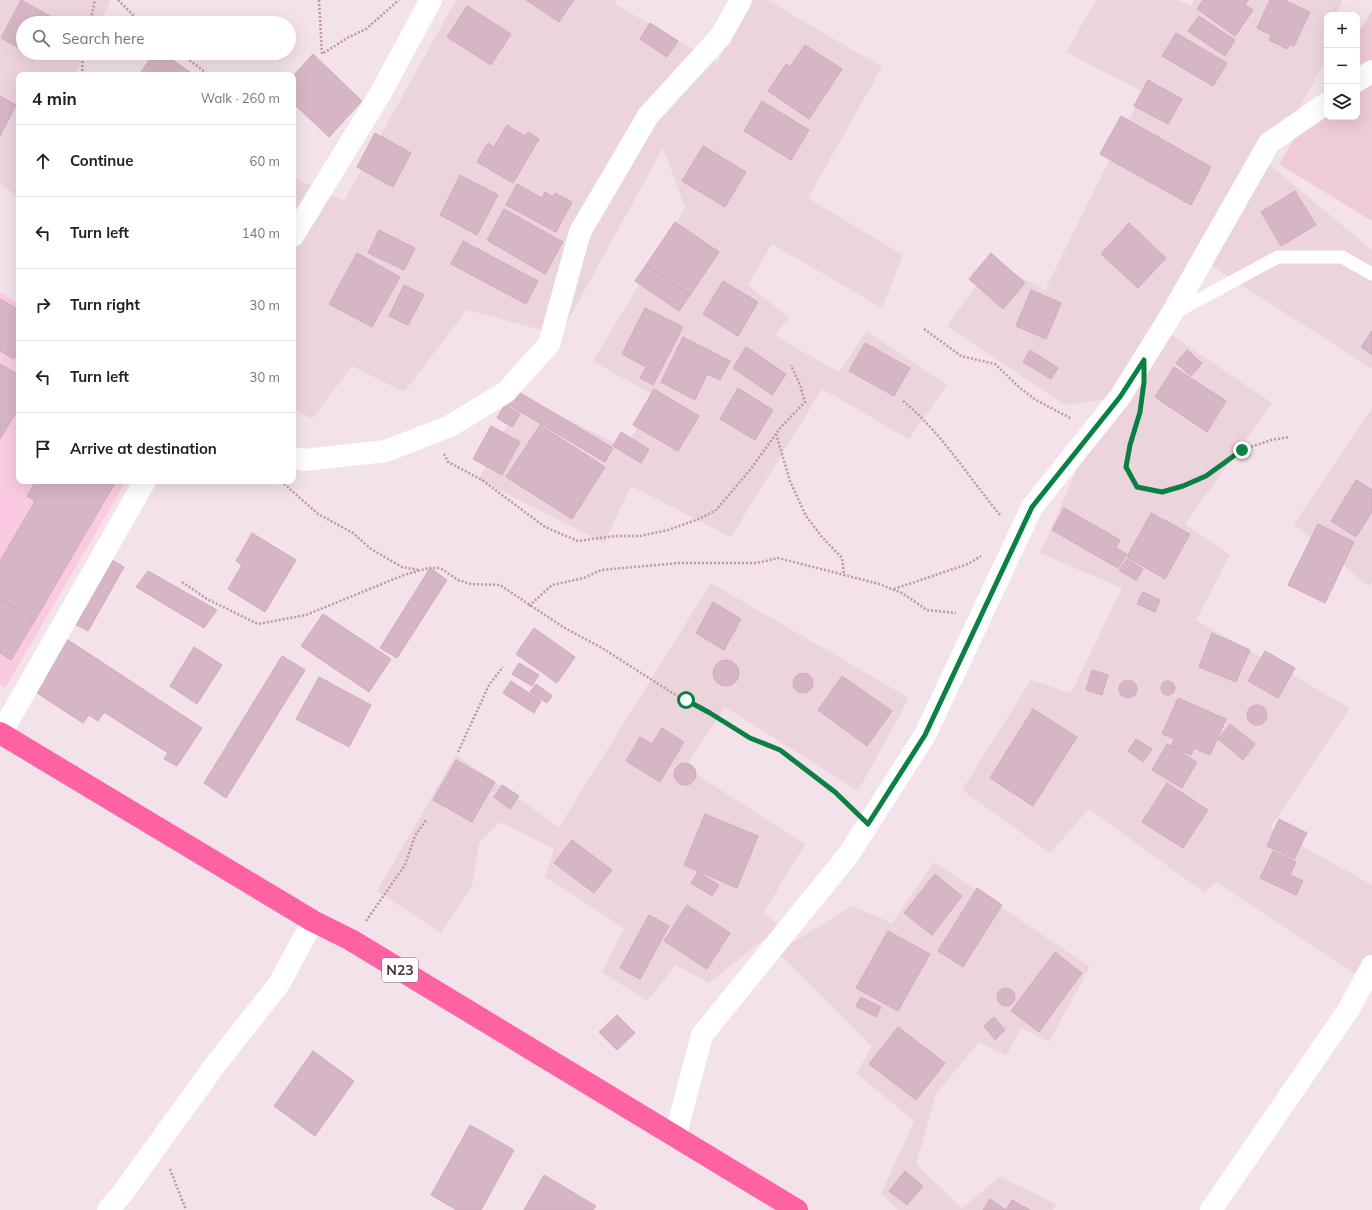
<!DOCTYPE html>
<html lang="en">
<head>
<meta charset="utf-8">
<style>
	body { margin:0; font-family:Mulish,sans-serif; background:#f2f2f2; color:#222 }
	.controls { position:absolute; right:12px; top:12px; display:grid; overflow:hidden; border-radius:8px; box-shadow:0 4px 16px #0002 }
	.controls button { width:36px; height:36px; display:grid; place-items:center; padding:0; border:0; border-bottom:1px solid #e0e0e0; background:#fff; color:#222; font:20px sans-serif }
	.stop { position:absolute; width:12px; height:12px; margin:-9px; border:3px solid #0b8043; border-radius:50%; background:#fff }
	.stop.end { background:#0b8043; border-color:#fff; box-shadow:0 1px 4px #0008 }
	.list { margin:0; padding:0; list-style:none }
	h2 { display:flex; justify-content:space-between; align-items:center; height:52px; margin:0; padding:0 16px; font-size:17px }
	h2 small { font-size:13px; font-weight:400; color:#767676 }
	.list li { display:grid; grid-template-columns:26px 1fr auto; gap:12px; align-items:center; box-sizing:border-box; height:72px; padding:0 16px; border-top:1px solid #e0e0e0 }
	.list b { display:block; font-size:15px; white-space:nowrap }
	.list em { font-size:13px; font-style:normal; color:#767676 }
	.icon { flex:none; width:22px; height:22px; fill:none; stroke:currentColor; stroke-width:2; stroke-linecap:round; stroke-linejoin:round }
	.map { position:relative; flex:none; width:1372px; height:1210px; overflow:hidden }
	.search { position:absolute; background:#fff; box-shadow:0 4px 16px #0002; left:16px; top:16px; width:280px; height:44px; display:flex; align-items:center; gap:10px; box-sizing:border-box; padding:0 14px; border-radius:22px; color:#767676; font-size:15px }
	.panel { position:absolute; background:#fff; box-shadow:0 4px 16px #0002; left:16px; top:72px; width:280px; height:412px; border-radius:8px }
	.map>svg:first-child { display:block }
	.residential { fill:#ecd4dd }
	.commercial { fill:#f9cae1 }
	.education { fill:#efcad7 }
	.building { fill:#d6b6c6; stroke:#d2a9bc }
	.lines { fill:none; stroke-linecap:round; stroke-linejoin:round }
	.path { stroke:#c394a8; stroke-width:2.5; stroke-dasharray:2 2; stroke-linecap:butt }
	.lane { stroke:#fff; stroke-width:13 }
	.street { stroke:#fff; stroke-width:22 }
	.highway { stroke:#ff62a3; stroke-width:22 }
	.route { stroke:#0b8043; stroke-width:5 }
	.labels { text-anchor:middle; dominant-baseline:central; stroke-width:3; stroke-linejoin:round; paint-order:stroke }
	.shield { fill:#fff; stroke:#7e7076; stroke-width:1 }
	.shield-label { font-size:14px; font-weight:bold; fill:#46323b }
</style>
</head>
<body>
<div class="map">
<svg width="1372" height="1210" viewBox="0 0 1372 1210">
	<rect width="100%" height="100%" fill="#f3e2e9"/>
	<path class="residential" d="M 0,0 L 111,0 L 100,23 L 23,23 L 23,53 L 85,53 L 75,75 L 19,75 L 19,190 L 16,195 L 0,184 Z
		M 456,0 L 617,0 L 615,4 L 717,63 L 751,0 L 767,0 L 882,67 L 808,198 L 903,255 L 882,308 L 772,244 L 748,285 L 789,317 L 775,336 L 839,372 L 867,331 L 947,385 L 909,439 L 822,389 L 731,537 L 631,486 L 604,543 L 479,480 L 521,396 L 623,447 L 660,399 L 593,361 L 685,208 L 663,148 L 560,335 L 467,310 L 404,392 L 352,366 L 312,419 L 293,409 L 293,177 L 344,201 Z
		M 1096,0 L 1177,0 L 1192,6 L 1193,0 L 1343,0 L 1335,15 L 1327,15 L 1327,57 L 1269,164 L 1372,250 L 1372,369 L 1198,257 L 1158,326 L 1272,403 L 1185,524 L 1230,555 L 1196,620 L 1350,708 L 1270,828 L 1372,885 L 1372,985 L 1216,882 L 1205,893 L 1089,809 L 1050,853 L 962,790 L 1031,680 L 1071,693 L 1122,588 L 1040,553 L 1108,399 L 1065,405 L 947,326 L 993,262 L 1045,290 L 1143,92 L 1066,52 Z
		M 1372,408 L 1372,581 L 1368,586 L 1294,524 Z
		M 711,583 L 909,698 L 858,791 L 725,707 L 685,767 L 805,844 L 764,912 L 794,942 L 852,906 L 892,923 L 934,862 L 1090,967 L 1049,1042 L 1021,1028 L 1006,1056 L 979,1042 L 936,1094 L 916,1164 L 962,1208 L 1000,1177 L 1056,1204 L 1053,1210 L 898,1210 L 881,1194 L 914,1121 L 856,1073 L 872,1047 L 764,939 L 709,983 L 676,965 L 647,1001 L 602,972 L 624,928 L 545,877 L 554,849 L 500,822 L 479,843 L 472,886 L 441,933 L 377,891 L 456,755 L 559,827 Z"/>
	<path class="commercial" d="M 0,292 L 19,304 L 19,481 L 126,481 L 5,688 L 0,684 Z"/>
	<path class="education" d="M 1372,10 L 1372,221 L 1279,164 L 1327,84 L 1327,117 L 1357,117 L 1357,35 Z"/>
	<path class="building" d="M 21,0 L 57,20 L 55,23 L 23,23 L 23,50 L 1,38 Z
		M 526,0 L 574,0 L 559,22 Z
		M 1203,0 L 1248,0 L 1245,5 L 1253,10 L 1235,36 L 1197,9 Z
		M 1270,0 L 1284,0 L 1310,12 L 1294,46 L 1290,44 L 1287,49 L 1269,40 L 1271,35 L 1257,28 Z
		M 467,6 L 511,34 L 491,65 L 447,37 Z
		M 1199,16 L 1235,40 L 1225,56 L 1188,31 Z
		M 650,23 L 678,41 L 667,57 L 640,39 Z
		M 1176,33 L 1227,63 L 1213,86 L 1162,56 Z
		M 805,45 L 842,69 L 809,119 L 768,91 L 786,64 L 790,67 Z
		M 154,53 L 162,53 L 193,74 L 139,75 Z
		M 313,54 L 362,101 L 329,137 L 293,103 L 293,76 Z
		M 1148,80 L 1182,99 L 1168,124 L 1134,106 Z
		M 0,96 L 16,105 L 0,136 Z
		M 762,101 L 809,130 L 791,160 L 744,131 Z
		M 1121,116 L 1211,167 L 1191,205 L 1100,154 Z
		M 507,125 L 525,136 L 528,132 L 539,139 L 513,183 L 477,162 L 488,143 L 494,147 Z
		M 375,133 L 411,153 L 393,187 L 357,167 Z
		M 703,146 L 746,172 L 725,207 L 682,181 Z
		M 460,175 L 498,195 L 477,235 L 440,215 Z
		M 517,184 L 542,198 L 545,192 L 553,197 L 555,193 L 572,202 L 556,232 L 506,205 Z
		M 1295,191 L 1316,225 L 1281,246 L 1261,212 Z
		M 504,209 L 563,242 L 545,274 L 487,240 Z
		M 675,222 L 719,252 L 690,295 L 646,265 Z
		M 1129,223 L 1166,258 L 1138,288 L 1101,254 Z
		M 379,230 L 415,248 L 404,270 L 368,253 Z
		M 463,241 L 538,281 L 526,304 L 451,264 Z
		M 357,253 L 400,277 L 372,327 L 329,304 Z
		M 991,253 L 1025,283 L 1003,309 L 969,279 Z
		M 646,265 L 690,295 L 679,311 L 635,281 Z
		M 723,281 L 758,302 L 738,336 L 703,314 Z
		M 404,285 L 424,295 L 408,325 L 389,316 Z
		M 1031,290 L 1061,303 L 1046,339 L 1016,326 Z
		M 0,299 L 19,310 L 19,350 L 14,359 L 0,351 Z
		M 645,308 L 683,327 L 653,385 L 640,378 L 646,367 L 622,354 Z
		M 1372,331 L 1372,355 L 1361,347 Z
		M 683,337 L 730,361 L 720,380 L 707,374 L 695,400 L 661,382 Z
		M 865,343 L 910,368 L 894,396 L 849,371 Z
		M 746,347 L 786,374 L 772,395 L 733,368 Z
		M 1030,350 L 1058,368 L 1051,379 L 1023,362 Z
		M 1187,350 L 1202,363 L 1191,376 L 1176,363 Z
		M 0,364 L 19,375 L 19,398 L 16,403 L 19,405 L 19,408 L 0,439 Z
		M 1174,367 L 1226,401 L 1207,432 L 1155,397 Z
		M 512,388 L 613,448 L 605,462 L 504,402 Z
		M 738,388 L 773,410 L 755,440 L 720,419 Z
		M 654,389 L 699,416 L 678,451 L 633,425 Z
		M 505,404 L 520,414 L 512,427 L 497,418 Z
		M 540,425 L 605,467 L 572,519 L 506,477 Z
		M 491,426 L 520,442 L 502,475 L 473,459 Z
		M 621,432 L 649,449 L 641,463 L 613,446 Z
		M 1356,480 L 1372,490 L 1372,512 L 1356,537 L 1331,521 Z
		M 36,481 L 116,481 L 35,620 L 0,599 L 0,561 L 35,501 L 27,496 Z
		M 1064,508 L 1120,540 L 1116,548 L 1127,554 L 1118,568 L 1052,530 Z
		M 1151,513 L 1190,534 L 1165,579 L 1127,557 Z
		M 1318,524 L 1354,542 L 1325,603 L 1288,585 Z
		M 252,533 L 296,560 L 265,612 L 228,589 L 242,565 L 236,561 Z
		M 109,558 L 124,567 L 88,631 L 73,623 Z
		M 1127,559 L 1143,569 L 1136,580 L 1119,570 Z
		M 430,568 L 447,580 L 397,658 L 380,648 Z
		M 148,571 L 217,610 L 204,628 L 136,587 Z
		M 1143,592 L 1160,600 L 1155,612 L 1137,604 Z
		M 0,599 L 35,620 L 11,660 L 0,653 Z
		M 713,602 L 741,619 L 724,650 L 696,633 Z
		M 323,614 L 391,659 L 369,692 L 301,646 Z
		M 534,628 L 575,657 L 557,683 L 516,654 Z
		M 1212,633 L 1250,650 L 1236,682 L 1199,667 Z
		M 62,636 L 202,728 L 177,766 L 164,759 L 168,753 L 104,712 L 98,721 L 89,715 L 83,723 L 37,693 L 46,679 L 37,674 Z
		M 194,647 L 222,665 L 197,704 L 170,686 Z
		M 1265,651 L 1295,668 L 1278,698 L 1248,681 Z
		M 282,656 L 305,670 L 226,798 L 204,783 Z
		M713 673a13 13 0 1 1 26 0a13 13 0 1 1-26 0Z
		M 519,663 L 539,675 L 532,686 L 512,674 Z
		M 1092,670 L 1108,675 L 1102,695 L 1086,690 Z
		M793 683a10 10 0 1 1 20 0a10 10 0 1 1-20 0Z
		M 842,676 L 892,711 L 867,746 L 818,710 Z
		M 319,677 L 371,705 L 349,747 L 296,719 Z
		M1119 689a9 9 0 1 1 18 0a9 9 0 1 1-18 0Z
		M 511,681 L 541,701 L 534,713 L 503,693 Z
		M1161 688a7 7 0 1 1 14 0a7 7 0 1 1-14 0Z
		M 536,684 L 552,696 L 547,703 L 530,692 Z
		M 1178,698 L 1226,719 L 1210,755 L 1194,748 L 1191,755 L 1171,746 L 1174,739 L 1162,734 Z
		M1247 715a10 10 0 1 1 20 0a10 10 0 1 1-20 0Z
		M 1033,709 L 1077,737 L 1033,806 L 990,778 Z
		M 1230,724 L 1255,744 L 1243,760 L 1218,739 Z
		M 662,728 L 684,742 L 660,782 L 626,761 L 640,737 L 652,744 Z
		M 1136,739 L 1152,749 L 1143,762 L 1128,751 Z
		M 1167,744 L 1197,762 L 1182,788 L 1152,770 Z
		M 456,760 L 495,782 L 472,822 L 433,800 Z
		M674 774a11 11 0 1 1 22 0a11 11 0 1 1-22 0Z
		M 1167,783 L 1208,810 L 1183,848 L 1142,822 Z
		M 502,785 L 519,796 L 510,809 L 494,797 Z
		M 705,814 L 758,836 L 737,888 L 684,865 Z
		M 1279,819 L 1307,833 L 1294,859 L 1267,846 Z
		M 572,840 L 612,870 L 594,893 L 554,863 Z
		M 1273,851 L 1296,862 L 1290,875 L 1303,881 L 1296,895 L 1260,878 Z
		M 698,872 L 719,885 L 712,896 L 691,883 Z
		M 935,874 L 962,896 L 932,935 L 904,913 Z
		M 977,888 L 1002,905 L 963,967 L 938,951 Z
		M 687,905 L 730,933 L 707,969 L 664,941 Z
		M 649,915 L 669,926 L 640,979 L 620,968 Z
		M 888,931 L 930,954 L 898,1011 L 856,988 Z
		M 1055,952 L 1082,973 L 1039,1032 L 1011,1011 Z
		M997 997a9 9 0 1 1 18 0a9 9 0 1 1-18 0Z
		M 861,997 L 881,1007 L 876,1017 L 856,1006 Z
		M 617,1015 L 635,1033 L 617,1050 L 599,1032 Z
		M 994,1017 L 1005,1030 L 995,1040 L 984,1026 Z
		M 898,1027 L 945,1063 L 916,1100 L 869,1064 Z
		M 313,1051 L 354,1081 L 315,1136 L 274,1106 Z
		M 470,1125 L 514,1150 L 481,1210 L 457,1210 L 431,1195 Z
		M 905,1171 L 923,1186 L 907,1205 L 889,1191 Z
		M 544,1175 L 596,1206 L 593,1210 L 524,1210 Z
		M 990,1199 L 1006,1210 L 983,1210 Z
		M 1012,1200 L 1030,1210 L 1006,1210 Z"/>
	<g class="lines">
		<path class="path" d="M 118,0 L 141,23
			M 319,0 L 322,54 L 349,37 L 366,29 L 399,0
			M 90,23 L 95,0
			M 180,53 L 209,75
			M 82,75 L 83,53
			M 924,329 L 961,356 L 995,364 L 1020,388 L 1036,400 L 1072,419
			M 903,401 C 943,434 968,477 1001,516
			M 1139,414 L 1130,445 L 1126,467 L 1137,487 L 1162,492 L 1183,486 L 1206,476 L 1242,450 L 1271,440 L 1289,437
			M 776,434 L 790,481 L 806,516 L 822,537 L 842,558 L 844,574
			M 444,454 L 448,462 L 482,480 L 545,527 L 578,541 L 615,536 L 640,536 L 668,530 L 699,519 L 716,510 L 750,470 L 781,427 L 805,402 L 800,385 L 791,365
			M 281,481 L 318,514 L 353,533 L 371,549 L 402,567 L 419,570
			M 182,582 L 207,599 L 258,624 L 306,615 L 404,575 L 429,568 L 440,568 L 458,580 L 471,584 L 500,585 L 563,627 L 602,648 L 674,694 L 710,713 L 750,738 L 779,750 L 814,775 L 850,807
			M 894,589 L 968,564 L 981,556
			M 529,606 L 552,585 L 584,578 L 601,570 L 679,563 L 757,563 L 778,558 L 879,584 L 902,593 L 927,610 L 956,613
			M 458,752 L 489,685 L 503,667
			M 366,921 L 405,865 L 415,836 L 427,819
			M 170,1169 L 186,1210"/>
		<path class="lane" d="M 1174,313 L 1278,257 L 1342,257 L 1372,274"/>
		<path class="street" d="M 1357,81 L 1372,71
			M 293,236 L 379,96 L 431,0
			M 293,458 L 304,460 L 386,451 L 450,426 L 506,392 L 549,344 L 580,232 L 648,116 L 721,36 L 741,0
			M 0,735 L 145,481
			M 675,1137 L 702,1035 L 849,854 L 925,735 L 1032,507 L 1120,397 L 1171,315 L 1269,143 L 1327,103
			M 108,1210 L 122,1194 L 215,1065 L 279,984 L 313,921
			M 1211,1210 L 1349,1009 L 1372,966"/>
		<path class="highway" d="M 0,733 L 313,921 L 351,940 L 797,1210"/>
	</g>
	<g class="lines">
		<path class="route" d="M 686,700 L 710,713 L 750,738 L 780,750 L 835,792 L 868,824 L 925,735 L 1032,507 L 1120,397 L 1144,360 L 1144,382 L 1140,412 L 1130,445 L 1126,467 L 1137,487 L 1162,492 L 1183,486 L 1206,476 L 1242,450"/>
	</g>
	<g class="labels">
		<rect class="shield" x="382" y="958" width="36" height="24" rx="3"/>
		<g class="shield-label">
			<text x="400" y="970">N23</text>
		</g>
	</g>
</svg>
<div class="controls">
<button>+</button>
<button>−</button>
<button><svg class="icon" aria-label="layers" viewBox="0 0 24 24"><path d="M12 4l9 5-9 5-9-5zM3 14l9 5 9-5"/></svg></button>
</div>
<div class="stop" style="left:686px;top:700px"></div>
<div class="stop end" style="left:1242px;top:450px"></div>
<div class="search"><svg class="icon" aria-label="search" viewBox="0 0 24 24"><circle cx="10" cy="10" r="6"/><path d="M15 15l6 6"/></svg>Search here</div>
<section class="panel">
<h2>4 min<small>Walk · 260 m</small></h2>
<ul class="list">
<li><svg class="icon" aria-label="ahead" viewBox="0 0 24 24"><path d="M12 20V5M6 11l6-6 6 6"/></svg><div><b>Continue</b></div><em>60 m</em></li>
<li><svg class="icon" aria-label="left" viewBox="0 0 24 24"><path d="M17 20v-9H6M10 6l-5 5 5 5"/></svg><div><b>Turn left</b></div><em>140 m</em></li>
<li><svg class="icon" aria-label="right" viewBox="0 0 24 24"><path d="M7 20v-9h11M14 6l5 5-5 5"/></svg><div><b>Turn right</b></div><em>30 m</em></li>
<li><svg class="icon" aria-label="left" viewBox="0 0 24 24"><path d="M17 20v-9H6M10 6l-5 5 5 5"/></svg><div><b>Turn left</b></div><em>30 m</em></li>
<li><svg class="icon" aria-label="arrive" viewBox="0 0 24 24"><path d="M6 21V4h12l-3 4 3 4H6"/></svg><div><b>Arrive at destination</b></div></li>
</ul>
</section>
</div>
</body>
</html>
